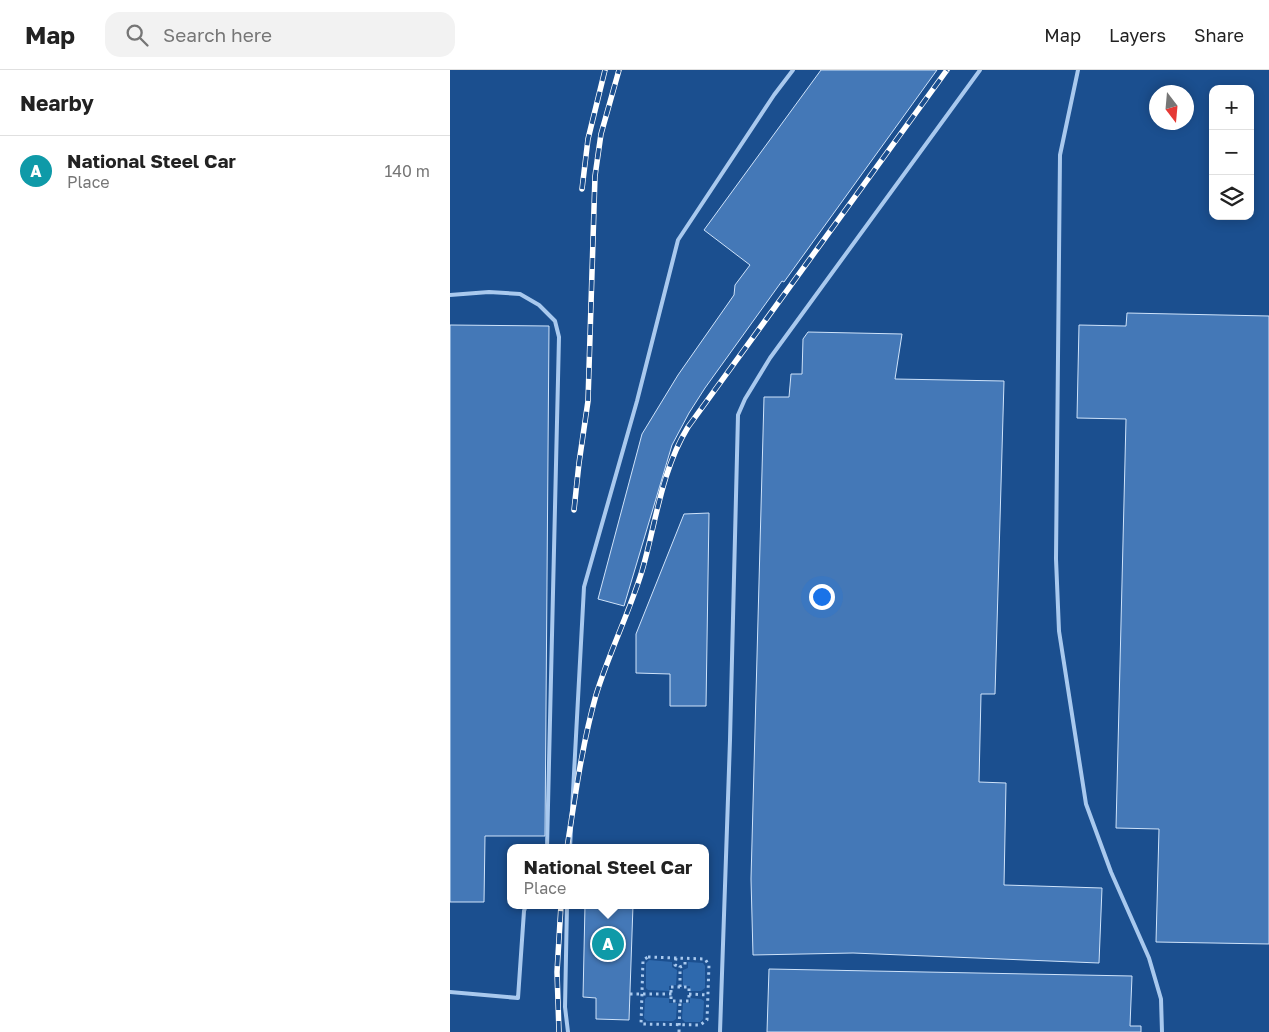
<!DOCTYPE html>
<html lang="en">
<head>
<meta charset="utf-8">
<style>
	body { margin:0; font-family:"Golos Text",sans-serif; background:#f2f2f2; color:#222 }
	.controls { position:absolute; right:15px; top:15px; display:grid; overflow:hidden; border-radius:10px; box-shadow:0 2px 12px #0003 }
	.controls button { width:45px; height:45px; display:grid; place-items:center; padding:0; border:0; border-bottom:1px solid #e0e0e0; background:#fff; color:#222; font:25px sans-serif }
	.compass { position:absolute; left:699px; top:15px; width:45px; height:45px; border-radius:50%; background:#fff; box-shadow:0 2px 12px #0003; rotate:164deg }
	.you { position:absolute; left:371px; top:526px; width:18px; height:18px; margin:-12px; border:4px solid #fff; border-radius:50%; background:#1a73e8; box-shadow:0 0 0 8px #1a73e833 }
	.badge { display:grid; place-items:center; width:32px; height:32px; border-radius:50%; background:#ea580c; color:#fff; font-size:16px; font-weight:700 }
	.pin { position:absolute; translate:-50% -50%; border:2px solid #fff; box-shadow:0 1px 5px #0006 }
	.popup { position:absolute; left:57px; top:774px; width:202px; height:65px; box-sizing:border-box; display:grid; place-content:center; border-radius:10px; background:#fff; filter:drop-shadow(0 1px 4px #0005); font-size:16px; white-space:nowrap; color:#767676 }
	.popup b { font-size:19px; color:#222 }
	.popup::after { content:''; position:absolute; left:50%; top:100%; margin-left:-10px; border:10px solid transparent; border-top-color:#fff }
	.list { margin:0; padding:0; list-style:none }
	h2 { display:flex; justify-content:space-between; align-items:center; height:65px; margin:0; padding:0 20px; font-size:21px }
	h2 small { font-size:16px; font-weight:400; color:#767676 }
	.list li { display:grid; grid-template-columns:32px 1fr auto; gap:15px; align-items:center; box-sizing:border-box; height:70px; padding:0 20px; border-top:1px solid #e0e0e0 }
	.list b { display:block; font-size:19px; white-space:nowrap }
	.list p { margin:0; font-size:16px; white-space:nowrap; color:#767676 }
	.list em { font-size:16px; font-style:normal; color:#767676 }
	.icon { flex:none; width:28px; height:28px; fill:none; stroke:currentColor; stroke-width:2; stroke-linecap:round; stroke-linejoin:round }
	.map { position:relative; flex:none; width:819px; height:962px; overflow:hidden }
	header { display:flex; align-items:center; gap:30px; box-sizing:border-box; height:70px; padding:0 25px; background:#fff; border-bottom:1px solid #e0e0e0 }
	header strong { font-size:24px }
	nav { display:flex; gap:28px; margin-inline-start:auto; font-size:18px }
	.search { width:350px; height:45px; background:#f2f2f2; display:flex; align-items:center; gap:12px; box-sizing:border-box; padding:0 18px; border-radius:15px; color:#767676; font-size:19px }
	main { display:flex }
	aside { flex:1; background:#fff }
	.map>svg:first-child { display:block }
	.green { fill:#2e69ad }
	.building { fill:#4478b7; stroke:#cfe3fa }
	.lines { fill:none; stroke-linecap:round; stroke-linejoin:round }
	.path { stroke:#a9c9ee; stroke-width:3; stroke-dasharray:2.5 4; stroke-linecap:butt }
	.service { stroke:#a9c9ee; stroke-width:4 }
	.rail-casing { stroke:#fff; stroke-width:5.5 }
	.rail { stroke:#1b4f8f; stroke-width:4; stroke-dasharray:11; stroke-linecap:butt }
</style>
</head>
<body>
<header>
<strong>Map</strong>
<div class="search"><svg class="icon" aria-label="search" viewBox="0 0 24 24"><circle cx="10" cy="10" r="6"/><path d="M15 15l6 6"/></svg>Search here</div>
<nav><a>Map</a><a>Layers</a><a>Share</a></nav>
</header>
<main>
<aside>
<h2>Nearby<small></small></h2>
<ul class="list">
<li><span class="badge" style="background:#0f9aa8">A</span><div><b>National Steel Car</b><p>Place</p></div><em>140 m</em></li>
</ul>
</aside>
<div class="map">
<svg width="819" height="962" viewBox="0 0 819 962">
	<rect width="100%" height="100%" fill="#1b4f8f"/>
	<path class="green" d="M 199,890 L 222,892 L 222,897 L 227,900 L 226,915 L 219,916 L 219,921 L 198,920 L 196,918 L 196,893 Z
		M 238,892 L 253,893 L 255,896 L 255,918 L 251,921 L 240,921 L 240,916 L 233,916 L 233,900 L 238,898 Z
		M 197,927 L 219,928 L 219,933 L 227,933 L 226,949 L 223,951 L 197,951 L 194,948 L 195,929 Z
		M 240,928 L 251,929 L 254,931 L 253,949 L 250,952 L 235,952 L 232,949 L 233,933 L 240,933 Z"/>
	<path class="building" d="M 371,0 L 487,0 L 334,212 L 332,211 L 255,318 L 239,343 L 222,375 L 174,536 L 148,529 L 192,364 L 228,305 L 284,225 L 285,215 L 300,195 L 254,160 Z
		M 677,243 L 819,246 L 819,874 L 706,872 L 709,759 L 666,758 L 676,349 L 627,348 L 629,255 L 676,256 Z
		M 0,255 L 99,256 L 95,766 L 35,766 L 34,832 L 0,832 Z
		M 358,262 L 452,264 L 445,309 L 554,311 L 545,624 L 531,624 L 529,712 L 556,713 L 554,815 L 652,818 L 649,893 L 403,883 L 303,885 L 301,809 L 314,327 L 339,327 L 341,304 L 352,304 L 353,269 Z
		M 259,443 L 256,636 L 220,636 L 220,604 L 186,603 L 186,564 L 234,444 Z
		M 135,835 L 183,835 L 179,950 L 146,949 L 146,928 L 133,927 Z
		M 319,899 L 682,906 L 680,956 L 691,956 L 691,962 L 317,962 Z"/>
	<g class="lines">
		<path class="path" d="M 198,887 L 255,889 L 259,895 L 257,950 L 250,955 L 191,954 L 193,890 Z
			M 226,888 L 225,895 L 230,897
			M 221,917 L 239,917 L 239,931 L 221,931 Z
			M 230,917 L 230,897 L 235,895 L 235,888
			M 180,924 L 222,924
			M 239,924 L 258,925
			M 229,962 L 230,931"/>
		<path class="service" d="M 628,0 L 610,85 L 606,489 L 609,561 L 636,734 L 661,802 L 699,888 L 711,929 L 712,962
			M 0,225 L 39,222 L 70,224 L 89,235 L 105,251 L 109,267 L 97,778
			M 120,778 L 134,517 L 187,331 L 228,170 L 324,25 L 343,0
			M 117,835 L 115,937 L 118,962
			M 0,922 L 68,928 L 74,841 L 76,835
			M 270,962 L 280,670 L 288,345 L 295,329 L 320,288 L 530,0"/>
		<g class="rail-casing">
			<path id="rail" d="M 132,119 L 138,69 L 155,0
				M 124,440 L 129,393 L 138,331 L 145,106 L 151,64 L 169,0
				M 117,778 C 125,727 132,675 146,625 C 159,583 179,543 192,501 C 206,453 211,401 238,357 L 497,0
				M 109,962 L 107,902 L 111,835"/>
		</g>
		<use href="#rail" class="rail"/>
	</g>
</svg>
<div class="controls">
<button>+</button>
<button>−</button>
<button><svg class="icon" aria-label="layers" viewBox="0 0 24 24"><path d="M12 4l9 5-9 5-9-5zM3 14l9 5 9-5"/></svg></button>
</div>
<svg class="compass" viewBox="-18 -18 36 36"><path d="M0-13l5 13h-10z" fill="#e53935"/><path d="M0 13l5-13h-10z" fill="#767676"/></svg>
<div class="you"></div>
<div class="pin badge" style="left:158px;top:874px;background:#0f9aa8">A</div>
<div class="popup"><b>National Steel Car</b>Place</div>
</div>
</main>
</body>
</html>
